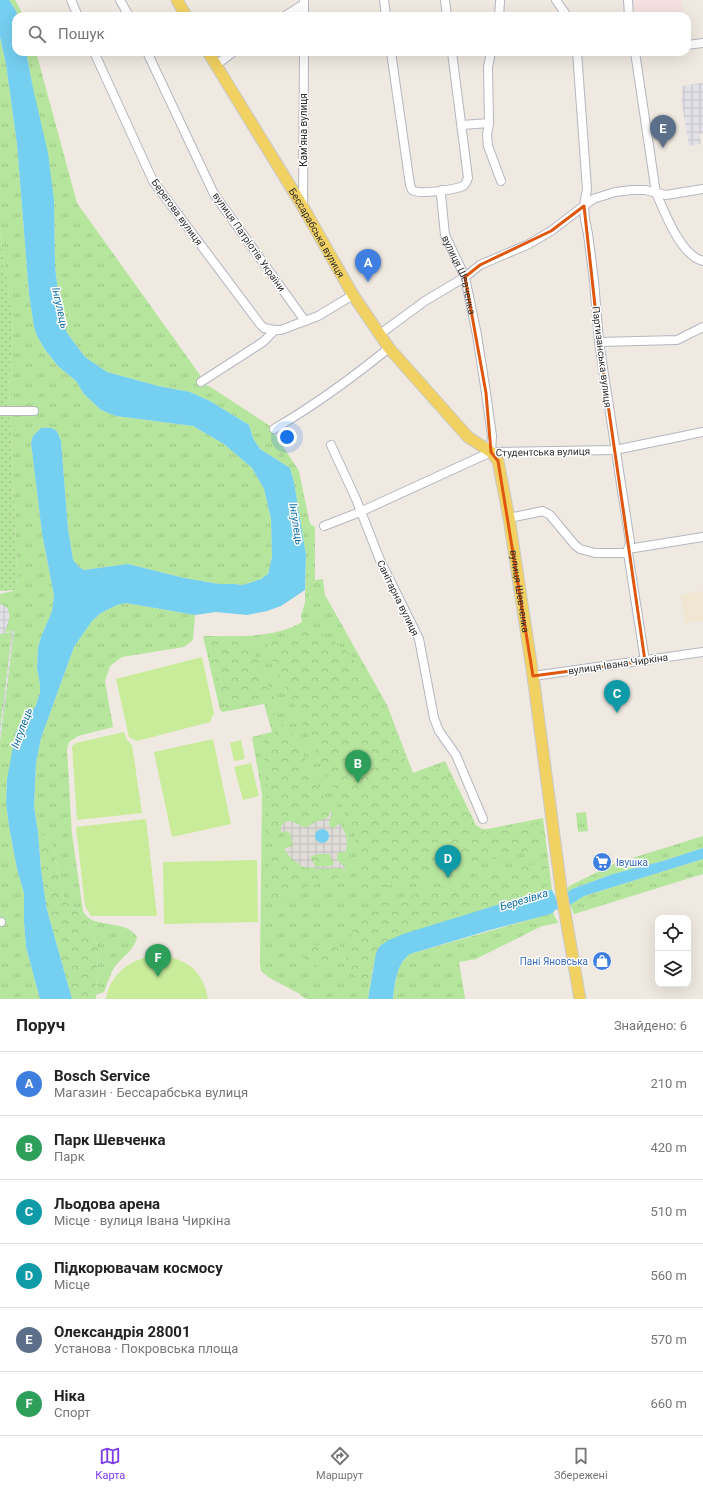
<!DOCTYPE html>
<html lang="uk">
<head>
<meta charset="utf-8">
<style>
	body { margin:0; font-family:Roboto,sans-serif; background:#f2f2f2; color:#222 }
	.controls { position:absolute; right:12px; bottom:12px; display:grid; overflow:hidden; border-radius:8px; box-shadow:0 4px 16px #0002 }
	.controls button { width:36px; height:36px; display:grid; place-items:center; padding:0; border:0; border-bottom:1px solid #e0e0e0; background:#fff; color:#222; font:20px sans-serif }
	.you { position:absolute; left:287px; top:437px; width:14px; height:14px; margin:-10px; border:3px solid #fff; border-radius:50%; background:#1a73e8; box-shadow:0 0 0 6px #1a73e833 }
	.badge { display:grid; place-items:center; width:26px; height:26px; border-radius:50%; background:#7c3aed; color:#fff; font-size:13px; font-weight:700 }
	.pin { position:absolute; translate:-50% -33px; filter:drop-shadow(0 1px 2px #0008) }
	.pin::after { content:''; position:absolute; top:21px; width:14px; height:12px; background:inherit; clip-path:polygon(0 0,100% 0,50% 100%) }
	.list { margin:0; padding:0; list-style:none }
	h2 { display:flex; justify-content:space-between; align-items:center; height:52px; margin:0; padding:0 16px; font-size:17px }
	h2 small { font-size:13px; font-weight:400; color:#767676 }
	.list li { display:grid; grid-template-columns:26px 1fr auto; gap:12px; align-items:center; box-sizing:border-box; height:64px; padding:0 16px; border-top:1px solid #e0e0e0 }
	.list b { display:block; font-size:15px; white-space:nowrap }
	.list p { margin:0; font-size:13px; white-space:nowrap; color:#767676 }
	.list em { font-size:13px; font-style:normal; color:#767676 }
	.icon { flex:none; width:22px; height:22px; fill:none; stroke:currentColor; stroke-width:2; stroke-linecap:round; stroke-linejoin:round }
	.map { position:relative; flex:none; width:703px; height:999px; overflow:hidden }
	.search { position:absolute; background:#fff; box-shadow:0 4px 16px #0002; left:12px; right:12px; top:12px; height:44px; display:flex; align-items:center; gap:10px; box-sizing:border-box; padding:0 14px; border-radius:12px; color:#767676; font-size:15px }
	.sheet { height:436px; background:#fff }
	nav { display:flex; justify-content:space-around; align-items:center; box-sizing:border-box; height:56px; border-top:1px solid #e0e0e0; background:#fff; font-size:11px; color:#767676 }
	nav a { display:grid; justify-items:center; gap:2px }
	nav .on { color:#7c3aed }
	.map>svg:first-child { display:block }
	.industrial { fill:url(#industrial-grid) }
	.education { fill:#f0e6d1 }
	.medical { fill:#f5dfe0 }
	.grass { fill:url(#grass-tufts) }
	.forest { fill:url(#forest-crowns) }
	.garden { fill:url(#garden-dots) }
	.pitch { fill:#c9ec9a }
	.plaza { fill:url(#plaza-grid); fill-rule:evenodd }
	.water { fill:#75cff0 }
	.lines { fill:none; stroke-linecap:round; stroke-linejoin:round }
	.minor-casing { stroke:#b4b7c1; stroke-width:10 }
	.major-casing { stroke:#c9c9c9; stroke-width:13 }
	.minor { stroke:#fff; stroke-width:8 }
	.major { stroke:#f2d163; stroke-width:11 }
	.marked { fill:none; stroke:#df570e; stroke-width:3; stroke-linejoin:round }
	.labels { text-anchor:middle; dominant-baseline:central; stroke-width:3; stroke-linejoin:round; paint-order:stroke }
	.street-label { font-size:10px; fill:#2e2e2e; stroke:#fff }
	.shop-label { font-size:10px; fill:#366cbe; stroke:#fff; text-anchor:start }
	.water-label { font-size:11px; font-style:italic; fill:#0d6fa3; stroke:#fff }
</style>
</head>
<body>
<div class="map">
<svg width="703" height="999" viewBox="0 0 703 999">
	<defs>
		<pattern id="industrial-grid" width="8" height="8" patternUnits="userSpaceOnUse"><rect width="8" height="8" fill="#e3e1e8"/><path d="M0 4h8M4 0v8" fill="none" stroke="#c3c1c7"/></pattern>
		<pattern id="grass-tufts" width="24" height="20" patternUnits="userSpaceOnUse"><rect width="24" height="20" fill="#b6e59e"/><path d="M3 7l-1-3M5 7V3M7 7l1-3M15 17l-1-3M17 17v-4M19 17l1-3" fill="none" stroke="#9dc588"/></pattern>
		<pattern id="forest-crowns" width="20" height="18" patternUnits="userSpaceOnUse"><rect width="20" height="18" fill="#b6e59e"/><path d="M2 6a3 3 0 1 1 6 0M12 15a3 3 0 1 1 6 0" fill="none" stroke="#9dc588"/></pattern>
		<pattern id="garden-dots" width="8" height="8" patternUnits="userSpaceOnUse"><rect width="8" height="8" fill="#b6e59e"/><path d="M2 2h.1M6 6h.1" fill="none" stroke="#9dc588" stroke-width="1.8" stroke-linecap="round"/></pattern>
		<pattern id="plaza-grid" width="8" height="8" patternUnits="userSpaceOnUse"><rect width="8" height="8" fill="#dfdcd8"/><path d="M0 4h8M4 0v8" fill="none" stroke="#c0bdba"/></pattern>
	</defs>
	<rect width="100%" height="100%" fill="#efe9e1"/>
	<path class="industrial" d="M 703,83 L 703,134 L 699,134 L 701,144 L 689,146 L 681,97 L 683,96 L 681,86 Z
		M 18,590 L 14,631 L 0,742 L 0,594 Z"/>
	<path class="education" d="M 703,591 L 703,621 L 685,623 L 681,595 Z"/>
	<path class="medical" d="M 634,0 L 681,0 L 683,14 L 670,16 L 636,16 Z"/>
	<path class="grass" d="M 9,0 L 15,0 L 24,16 L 18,16 L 16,11 Z
		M 0,37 L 6,64 L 17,144 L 29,294 L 34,326 L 37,336 L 46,351 L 58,366 L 76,381 L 84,394 L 101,410 L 116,416 L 193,426 L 224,444 L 252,468 L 264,489 L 271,519 L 272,557 L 268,574 L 261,579 L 243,585 L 235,584 L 219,584 L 184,578 L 128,564 L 84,570 L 79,567 L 73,560 L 68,529 L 61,441 C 57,428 54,427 41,428 L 33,436 L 31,443 L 42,533 L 54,596 L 52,611 L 41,637 L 38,648 L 37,668 L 40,685 L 40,693 L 36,705 L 30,715 L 26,719 L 7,779 L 6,803 L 9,826 L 17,869 L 24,893 L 24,922 L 26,947 L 40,999 L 0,999 L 0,924 L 5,924 L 4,921 L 0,919 L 0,742 L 14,631 L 5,632 C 8,623 15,608 0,604 L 0,594 L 18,590 L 9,388 L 13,321 L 0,234 Z
		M 26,52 L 36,52 L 77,203 L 200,375 L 199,382 L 200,384 L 209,386 L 270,426 L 270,430 L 277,437 L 299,471 L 309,520 L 311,525 L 315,527 L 315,580 L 323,579 L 325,595 L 387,705 L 413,773 L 445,761 L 476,825 L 482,829 L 488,829 L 543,818 L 552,890 L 545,891 L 484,908 L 373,966 L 368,999 L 306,999 L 298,993 L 268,977 L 261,971 L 260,963 L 262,794 L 252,737 L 272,732 L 264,704 L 223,712 L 220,710 L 203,636 C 234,636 274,639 302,622 L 301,616 L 305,602 L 306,555 L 294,482 L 290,468 L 260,449 L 253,438 L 249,425 L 210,401 L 190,392 L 158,386 L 107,372 L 85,357 L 67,333 L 60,308 L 55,267 L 54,200 Z
		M 126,603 L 195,615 L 193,640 L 184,647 L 122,657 L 110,666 L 105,681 L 113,727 L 78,736 L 69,742 L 67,749 L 72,834 L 83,911 C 91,930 126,918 137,937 C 135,949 124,956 116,965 C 110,973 108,983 104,992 L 96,995 L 98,947 L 87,919 L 64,900 L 52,842 L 38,832 L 34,806 L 36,763 L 41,738 L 74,647 L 92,621 L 101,613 L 117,605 Z
		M 12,632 L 0,730 L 0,634 Z
		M 586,812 L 588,831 L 578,832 L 576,813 Z
		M 703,836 L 703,848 L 663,861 L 613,874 L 572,889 L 567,893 L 566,889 L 571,885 L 616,863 Z
		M 703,859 L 703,874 L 574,914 L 570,905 L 584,896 Z
		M 553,913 L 558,923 L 542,926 L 476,959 L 459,962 L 465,999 L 393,999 C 395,983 396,964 410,954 Z"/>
	<path class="forest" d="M 307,627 L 315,630 L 335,642 L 349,653 L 386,708 L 411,776 L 436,769 L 446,772 L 475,826 L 479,830 L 486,832 L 539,822 L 542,824 L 545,847 L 456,868 C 448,863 439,867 434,875 L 371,890 L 362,889 L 360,884 L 357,845 L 354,832 L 268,651 L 267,644 L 268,641 L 295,633 Z
		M 212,640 L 248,643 L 251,646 L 279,709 L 277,714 L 272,715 L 265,701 L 227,708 L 223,702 L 209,653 L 208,644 Z
		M 285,724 L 294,736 L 330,810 L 329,816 L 325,819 L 317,821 L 307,827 L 304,827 L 298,823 L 281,826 L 281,832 L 270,835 L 265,831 L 267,791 L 263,740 L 271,737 L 279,725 Z
		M 38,832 L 52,842 L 64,900 L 87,919 L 98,947 L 96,999 L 72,999 L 47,910 L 41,870 Z
		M 285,851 L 292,859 L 317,869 L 341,868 L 339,877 L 326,882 L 287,892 L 278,902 L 268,899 L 269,855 L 272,852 Z
		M 320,854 L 330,854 L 334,863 L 332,866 L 316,867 L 312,861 L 311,856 Z
		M 544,862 L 547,864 L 548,884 L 545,891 L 424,927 L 387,941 L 373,966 L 371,982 C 360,980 347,975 346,962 C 345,958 354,924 357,920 C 360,914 364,911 369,907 L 441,887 L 452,888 L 462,881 Z
		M 338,938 C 342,946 336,961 328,965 C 325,966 321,966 318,967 L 304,959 L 301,952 L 304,943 L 317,946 Z"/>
	<path class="garden" d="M 0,234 L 13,321 L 9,388 L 10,408 L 0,408 Z
		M 0,413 L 10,413 L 18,590 L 0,591 Z"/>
	<path class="pitch" d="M 202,657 L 214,713 L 210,722 L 137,741 L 129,737 L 116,679 Z
		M 124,732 L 127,740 L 132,745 L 142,813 L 77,820 L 72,746 L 76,743 Z
		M 213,739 L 231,824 L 172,837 L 154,752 Z
		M 241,740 L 245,759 L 234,761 L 230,743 Z
		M 251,763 L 259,796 L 243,800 L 234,767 Z
		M 146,819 L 157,916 L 91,916 L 85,906 L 76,827 Z
		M 257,860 L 258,922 L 164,924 L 163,862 Z
		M 157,955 C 186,958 203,970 208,999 L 106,999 C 110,973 132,958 157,955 Z"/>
	<path class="plaza" d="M 330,810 L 332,815 L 329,820 L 330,827 L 334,828 L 338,824 L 341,825 L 346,835 L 347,847 L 345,852 L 339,852 L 337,855 L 337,860 L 344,866 L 345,871 L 341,868 L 317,869 L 313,867 L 306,868 L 301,866 L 292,859 L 285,851 L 285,848 L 293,846 L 290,833 L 287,831 L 281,832 L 281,826 L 284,823 L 288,821 L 294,822 L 304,827 L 307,827 L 317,821 L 325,819 L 329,816 ZM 320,854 L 329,854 L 334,863 L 331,866 L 316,867 L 312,861 L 311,856 Z"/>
	<path class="water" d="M 0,0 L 9,0 L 16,11 L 18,16 L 16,16 L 16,52 L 26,52 L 33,88 L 48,153 L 54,200 L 55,267 L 60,308 L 67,333 L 85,357 L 107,372 L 158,386 L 190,392 L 210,401 L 249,425 L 253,438 L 260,449 L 290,468 L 294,482 L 306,555 L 305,590 L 281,606 L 267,611 L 247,615 L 216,612 L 195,615 L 126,603 L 117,605 L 101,613 L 92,621 L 74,647 L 41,738 L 36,763 L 34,806 L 38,832 L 41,870 L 47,910 L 72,999 L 40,999 L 26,947 L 24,922 L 24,893 L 17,869 L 9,826 L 6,803 L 7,779 L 16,731 L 30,715 L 36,705 L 40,693 L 40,685 L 37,668 L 38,648 L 41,637 L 52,611 L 54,596 L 42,533 L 31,443 L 33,436 L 41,428 C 54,427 57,428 61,441 L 68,529 L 73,560 L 79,567 L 84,570 L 128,564 L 184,578 L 219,584 L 235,584 L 243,585 L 261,579 L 268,574 L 272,557 L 271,519 L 264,489 L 252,468 L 224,444 L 193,426 L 116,416 L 101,410 L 84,394 L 76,381 L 58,366 L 46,351 L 37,336 L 34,327 L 29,294 L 17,144 L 6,64 L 0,37 Z
		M315 836a7 7 0 1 1 14 0a7 7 0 1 1-14 0Z
		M 703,848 L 703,859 L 584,896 L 570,905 L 555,910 L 553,913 L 547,915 L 490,930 L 410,954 C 396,964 395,983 393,999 L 368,999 L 376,953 L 380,946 L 387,941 L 403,934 L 536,893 L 552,890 L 556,898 L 560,898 L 572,889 L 613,874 L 663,861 Z"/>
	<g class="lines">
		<g class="minor-casing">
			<g id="minor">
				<path d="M 71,0 L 78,16"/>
				<path d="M 120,0 L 129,16"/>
				<path d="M 384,0 L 386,16"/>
				<path d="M 445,0 L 447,16"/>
				<path d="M 556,0 L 567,16"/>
				<path d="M 628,0 L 629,16"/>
				<path d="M 304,1 L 304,16"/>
				<path d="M 285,16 L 304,4"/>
				<path d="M 499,16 L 500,2"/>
				<path d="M 687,45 L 703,43"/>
				<path d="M 94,52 L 153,181 L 260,324 L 264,328 L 275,330"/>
				<path d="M 147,52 L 214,194 L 305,321"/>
				<path d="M 391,52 L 410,185 L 412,190 C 419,195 454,190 463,186 C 466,184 467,181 468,178 L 452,52"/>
				<path d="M 491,52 L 488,67 L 489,123 L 487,135 L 488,146 L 501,181"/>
				<path d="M 577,52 L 587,189 L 584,206 L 585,219 L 588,234 L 594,281 L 599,342 L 630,542 L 628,553 L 645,661"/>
				<path d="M 635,52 L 656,193 C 665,213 681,256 703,261"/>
				<path d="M 216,65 L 233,52"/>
				<path d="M 462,125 L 489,123"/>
				<path id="s1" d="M 442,190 L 441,195 L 445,235 L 465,277 L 477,335 L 486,393 L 492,436 L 491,452"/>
				<path d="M 303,207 L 304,52"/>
				<path d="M 380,334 L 425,301 L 465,277 L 480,265 L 529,244 L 551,231 L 593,199 L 615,192 L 632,190 L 645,190 L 666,195 L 703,189"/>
				<path d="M 599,342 L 677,340 L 703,327"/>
				<path d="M 201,382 L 263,342 L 275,330 L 281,330 L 318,316 L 353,295"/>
				<path d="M 0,411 L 34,411"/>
				<path d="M 274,429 C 315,405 352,378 389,348"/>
				<path d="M 331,445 L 356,499 L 380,560 L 419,639 L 434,718 L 439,731 L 456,755 L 483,819"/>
				<path d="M 509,518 L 543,511 L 550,515 L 575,545 L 580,549 L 595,553 L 628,553"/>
				<path d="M 324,526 L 360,512 L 491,452 L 615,450 L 703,432"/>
				<path d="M 628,549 L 703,537"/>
				<path d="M 533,676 L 703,652"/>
				<path d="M 0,922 L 1,922"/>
			</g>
		</g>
		<g class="major-casing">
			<g id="major">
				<path d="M 177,0 L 186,16"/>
				<path id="s2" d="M 208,52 L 303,207 L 353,295 L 389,348 L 468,437 L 491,452 L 498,461 L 509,518 L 533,676 L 562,896 L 580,999"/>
			</g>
		</g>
		<use href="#minor" class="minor"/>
		<use href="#major" class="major"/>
	</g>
	<path class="marked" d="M 584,206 L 599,342 L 645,661 L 533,676 L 498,461 L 491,452 L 486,393 L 465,277 L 480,265 L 551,231 Z"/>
	<defs>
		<g id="supermarket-disc" transform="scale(1)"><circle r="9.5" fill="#3f7fe0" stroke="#fff"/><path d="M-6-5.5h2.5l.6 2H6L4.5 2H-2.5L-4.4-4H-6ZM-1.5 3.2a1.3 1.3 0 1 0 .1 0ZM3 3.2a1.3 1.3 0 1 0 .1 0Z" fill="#fff"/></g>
		<g id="shop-disc" transform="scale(1)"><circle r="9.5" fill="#3f7fe0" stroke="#fff"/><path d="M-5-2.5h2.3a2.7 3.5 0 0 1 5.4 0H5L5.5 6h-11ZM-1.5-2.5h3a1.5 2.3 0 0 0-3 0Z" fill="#fff"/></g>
	</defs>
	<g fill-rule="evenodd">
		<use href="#supermarket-disc" x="602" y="862"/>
		<use href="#shop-disc" x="602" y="961"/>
	</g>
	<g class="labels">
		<g class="street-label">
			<text transform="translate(303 130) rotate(-90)">Камʼяна вулиця</text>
			<text transform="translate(177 212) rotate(54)">Берегова вулиця</text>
			<text stroke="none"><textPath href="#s2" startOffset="211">Бессарабська вулиця</textPath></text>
			<text transform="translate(249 242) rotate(55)">вулиця Патріотів України</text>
			<text stroke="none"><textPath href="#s1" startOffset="88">вулиця Шевченка</textPath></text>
			<text transform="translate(602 357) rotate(83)">Партизанська вулиця</text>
			<text transform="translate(543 452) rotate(-1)">Студентська вулиця</text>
			<text stroke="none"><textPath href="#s2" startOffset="637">вулиця Шевченка</textPath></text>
			<text transform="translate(398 598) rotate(64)">Санітарна вулиця</text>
			<text transform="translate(618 664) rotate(-8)">вулиця Івана Чиркіна</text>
		</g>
		<g class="shop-label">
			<text x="616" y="862">Івушка</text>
			<text x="588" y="961" text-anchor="end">Пані Яновська</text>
		</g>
		<g class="water-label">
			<text transform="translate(60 308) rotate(77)">Інгулець</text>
			<text transform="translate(296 524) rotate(81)">Інгулець</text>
			<text transform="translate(22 728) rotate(-70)">Інгулець</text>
			<text transform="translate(524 900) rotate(-17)">Березівка</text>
		</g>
	</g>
</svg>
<div class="controls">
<button><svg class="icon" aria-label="locate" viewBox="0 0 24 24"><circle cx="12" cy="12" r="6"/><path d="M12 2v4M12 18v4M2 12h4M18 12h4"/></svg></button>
<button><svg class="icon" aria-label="layers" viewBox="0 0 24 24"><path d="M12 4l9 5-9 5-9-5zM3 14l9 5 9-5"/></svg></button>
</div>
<div class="you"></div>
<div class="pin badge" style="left:368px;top:282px;background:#3f7fe0">A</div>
<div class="pin badge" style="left:358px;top:783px;background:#2e9e5b">B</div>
<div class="pin badge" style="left:617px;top:713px;background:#0f9aa8">C</div>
<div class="pin badge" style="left:448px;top:878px;background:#0f9aa8">D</div>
<div class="pin badge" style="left:663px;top:148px;background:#5c6f8a">E</div>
<div class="pin badge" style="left:158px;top:977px;background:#2e9e5b">F</div>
<div class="search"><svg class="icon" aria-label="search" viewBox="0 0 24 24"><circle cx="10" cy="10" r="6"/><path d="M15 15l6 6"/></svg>Пошук</div>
</div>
<section class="sheet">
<h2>Поруч<small>Знайдено: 6</small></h2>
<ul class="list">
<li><span class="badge" style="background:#3f7fe0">A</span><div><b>Bosch Service</b><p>Магазин · Бессарабська вулиця</p></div><em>210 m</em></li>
<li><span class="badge" style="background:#2e9e5b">B</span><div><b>Парк Шевченка</b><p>Парк</p></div><em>420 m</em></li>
<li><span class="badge" style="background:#0f9aa8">C</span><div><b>Льодова арена</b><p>Місце · вулиця Івана Чиркіна</p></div><em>510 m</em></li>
<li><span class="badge" style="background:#0f9aa8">D</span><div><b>Підкорювачам космосу</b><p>Місце</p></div><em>560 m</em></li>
<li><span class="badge" style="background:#5c6f8a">E</span><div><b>Олександрія 28001</b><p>Установа · Покровська площа</p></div><em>570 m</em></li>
<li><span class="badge" style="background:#2e9e5b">F</span><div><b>Ніка</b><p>Спорт</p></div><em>660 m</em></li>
</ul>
</section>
<nav>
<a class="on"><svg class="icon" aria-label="map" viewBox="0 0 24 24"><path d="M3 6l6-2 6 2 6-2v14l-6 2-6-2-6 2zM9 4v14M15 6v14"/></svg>Карта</a>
<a><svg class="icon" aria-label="directions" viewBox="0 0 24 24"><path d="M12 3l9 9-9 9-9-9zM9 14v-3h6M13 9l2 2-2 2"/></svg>Маршрут</a>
<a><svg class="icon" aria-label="saved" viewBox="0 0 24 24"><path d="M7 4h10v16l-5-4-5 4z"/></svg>Збережені</a>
</nav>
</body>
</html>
